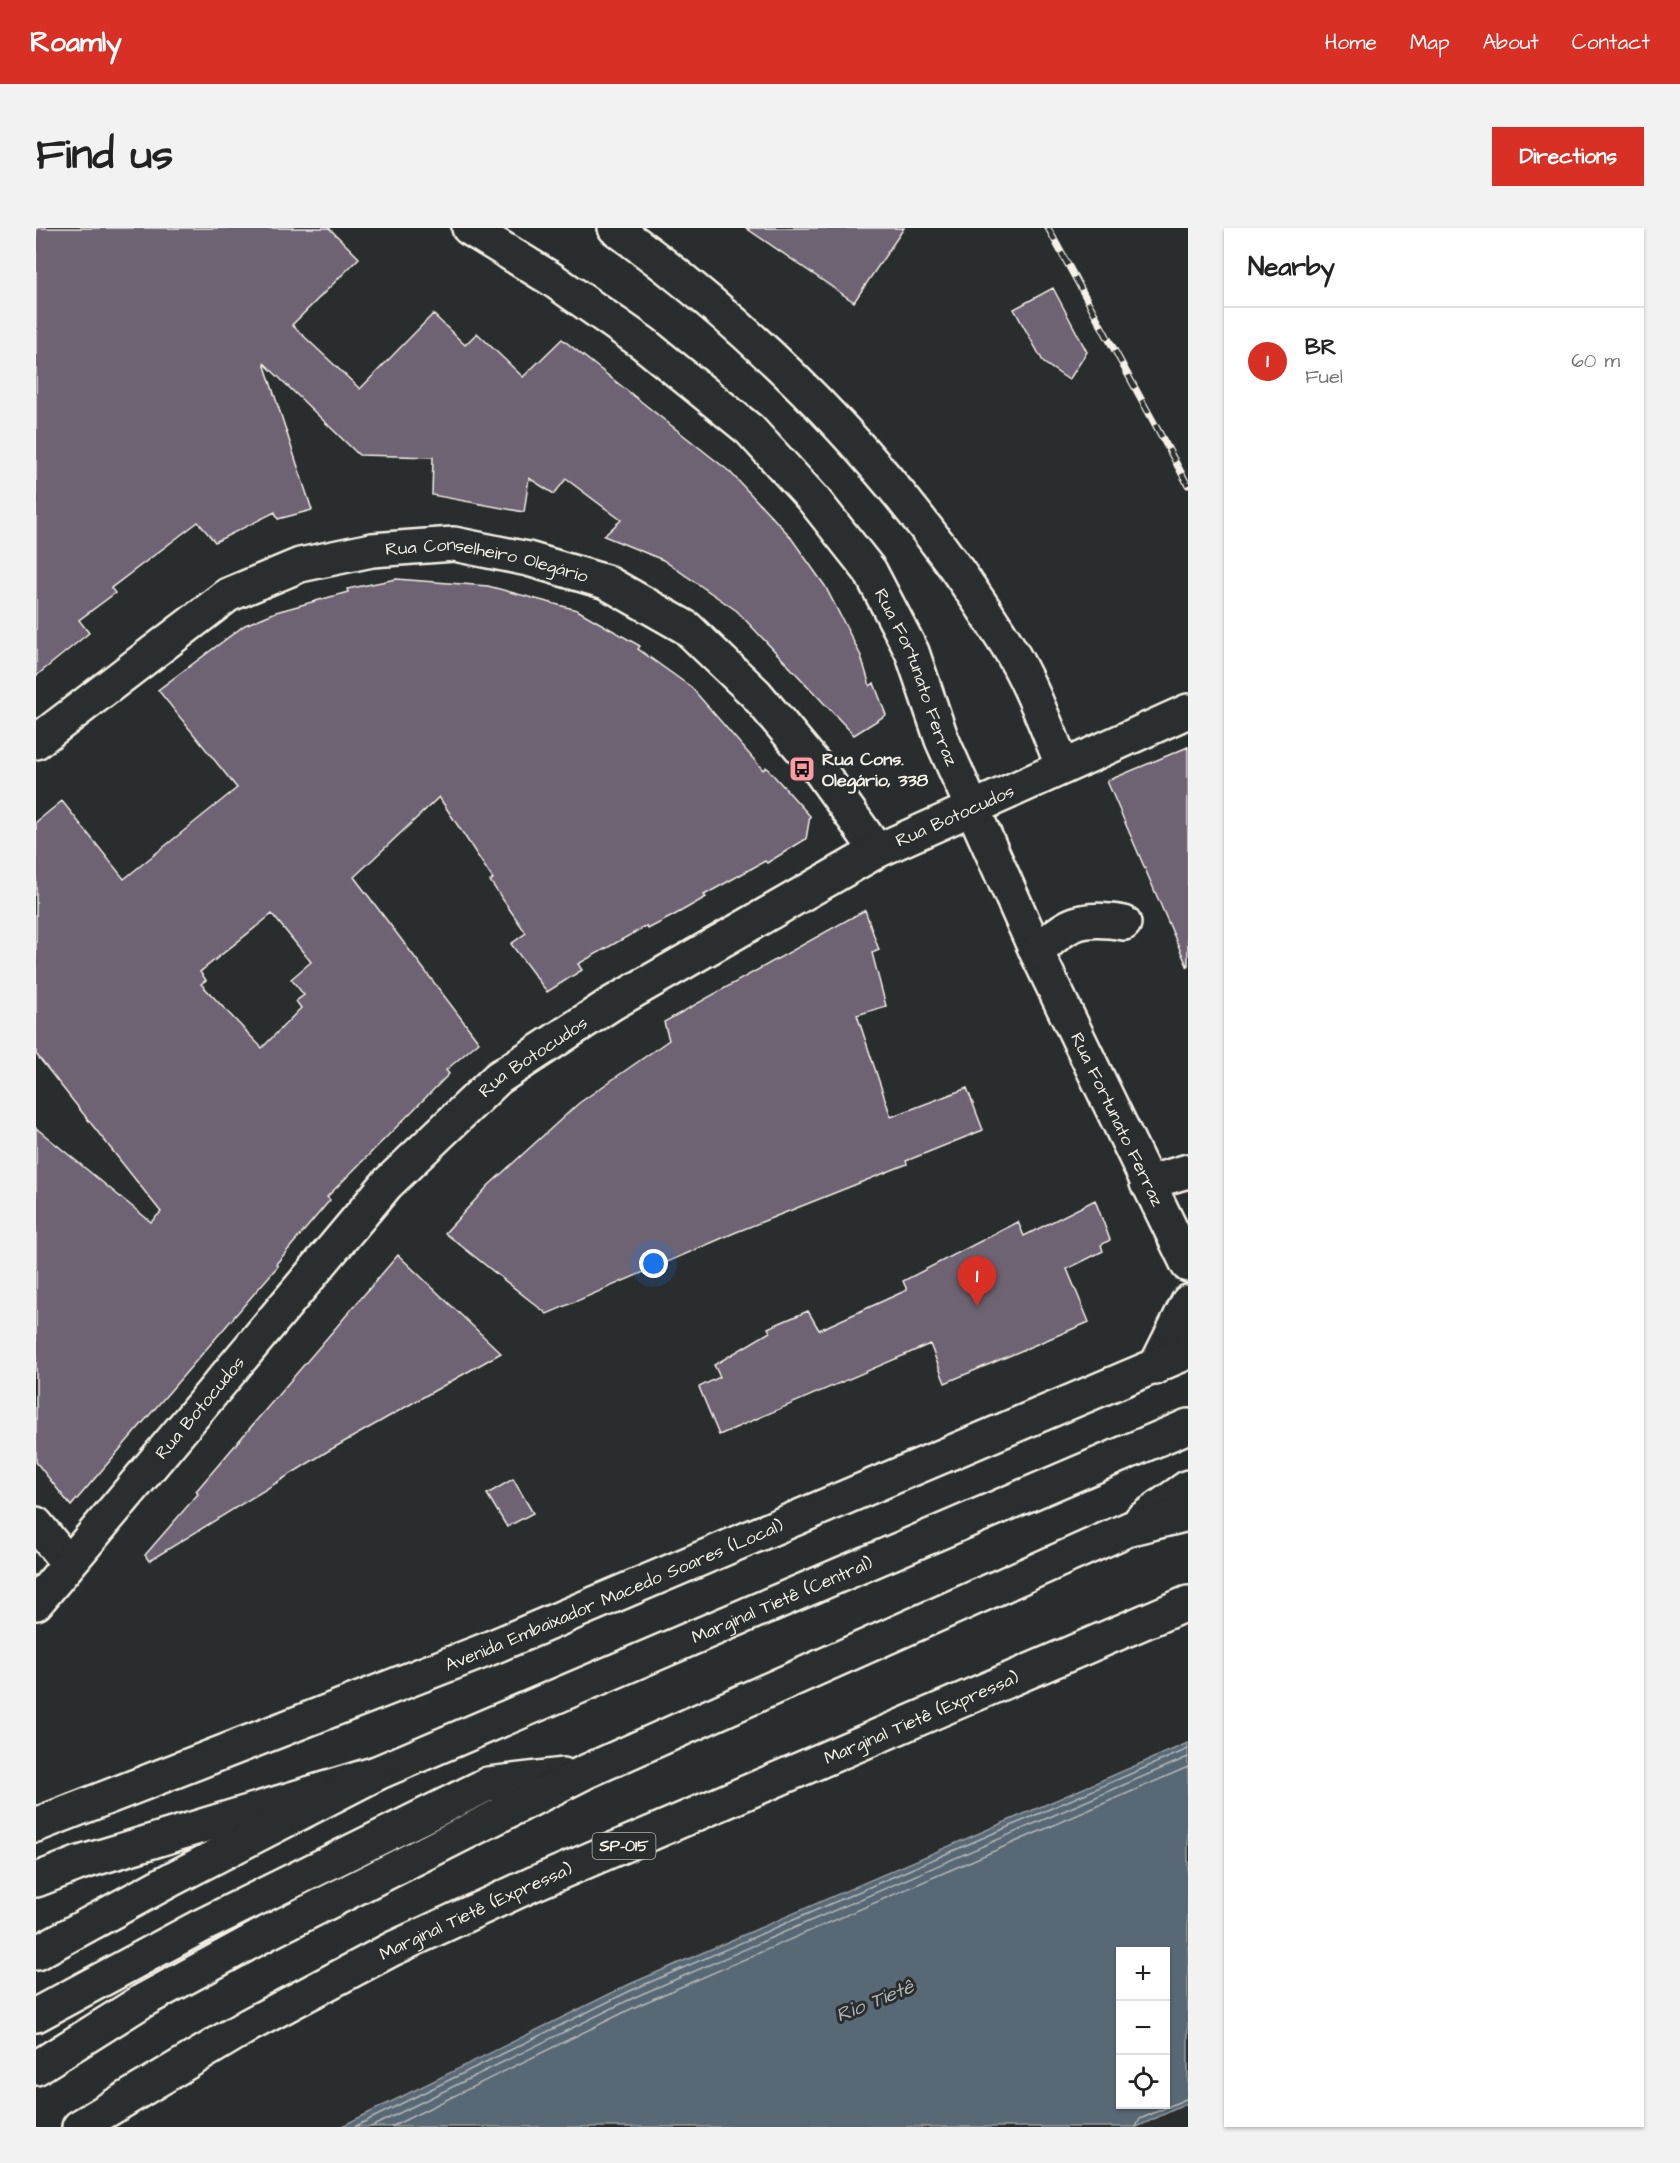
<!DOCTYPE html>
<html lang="en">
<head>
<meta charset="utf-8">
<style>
	body { margin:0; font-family:"Architects Daughter",sans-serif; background:#f2f2f2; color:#222 }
	.controls { position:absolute; right:18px; bottom:18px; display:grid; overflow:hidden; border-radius:0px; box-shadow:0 2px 4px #0004 }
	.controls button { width:54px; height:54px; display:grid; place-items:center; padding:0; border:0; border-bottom:2px solid #e0e0e0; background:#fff; color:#222; font:30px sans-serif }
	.you { position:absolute; left:618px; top:1036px; width:21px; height:21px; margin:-15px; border:4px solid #fff; border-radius:50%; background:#1a73e8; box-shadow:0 0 0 9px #1a73e833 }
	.badge { display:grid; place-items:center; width:39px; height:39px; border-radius:50%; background:#d93025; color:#fff; font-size:20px; font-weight:700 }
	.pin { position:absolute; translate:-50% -50px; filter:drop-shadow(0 2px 3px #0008) }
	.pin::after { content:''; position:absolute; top:32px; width:21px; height:18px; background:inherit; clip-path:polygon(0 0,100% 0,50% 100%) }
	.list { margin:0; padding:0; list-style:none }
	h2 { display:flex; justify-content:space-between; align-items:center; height:78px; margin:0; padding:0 24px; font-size:26px }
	h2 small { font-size:20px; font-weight:400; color:#767676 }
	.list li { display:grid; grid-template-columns:39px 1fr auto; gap:18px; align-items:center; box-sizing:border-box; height:108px; padding:0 24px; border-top:2px solid #e0e0e0 }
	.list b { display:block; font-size:22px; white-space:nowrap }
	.list p { margin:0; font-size:20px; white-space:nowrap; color:#767676 }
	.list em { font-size:20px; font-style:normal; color:#767676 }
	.icon { flex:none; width:33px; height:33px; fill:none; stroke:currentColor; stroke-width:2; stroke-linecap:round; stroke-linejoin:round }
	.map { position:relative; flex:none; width:1152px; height:1899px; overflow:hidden; border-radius:0px }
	header { display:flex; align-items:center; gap:36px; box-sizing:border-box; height:84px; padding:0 30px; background:#d93025; color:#fff }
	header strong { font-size:28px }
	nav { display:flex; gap:33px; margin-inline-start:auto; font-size:21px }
	.intro { display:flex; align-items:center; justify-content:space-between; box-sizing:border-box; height:144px; padding:0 36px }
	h1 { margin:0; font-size:42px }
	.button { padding:15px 27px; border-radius:0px; background:#d93025; color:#fff; font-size:21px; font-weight:700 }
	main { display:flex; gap:36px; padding:0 36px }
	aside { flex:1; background:#fff; border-radius:0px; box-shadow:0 2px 4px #0004 }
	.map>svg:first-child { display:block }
	.water { fill:#586774; stroke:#969ea2; stroke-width:1.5; fill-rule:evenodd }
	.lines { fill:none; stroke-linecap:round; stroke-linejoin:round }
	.shore { stroke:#b6baba; stroke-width:1.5 }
	.building { fill:#6d6373; stroke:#f4f1e8; stroke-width:1.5; fill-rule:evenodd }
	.minor-casing { stroke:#f4f1e8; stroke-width:38 }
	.tertiary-casing { stroke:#f4f1e8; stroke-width:38 }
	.trunk-casing { stroke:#f4f1e8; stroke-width:38 }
	.motorway-casing { stroke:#f4f1e8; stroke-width:38 }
	.minor { stroke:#2a2d2e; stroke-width:33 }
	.tertiary { stroke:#2a2d2e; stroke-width:33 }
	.trunk { stroke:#2a2d2e; stroke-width:33 }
	.motorway { stroke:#2a2d2e; stroke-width:33 }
	.rail-casing { stroke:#f4f1e8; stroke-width:7 }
	.rail { stroke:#2a2d2e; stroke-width:4.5; stroke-dasharray:14; stroke-linecap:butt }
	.labels { text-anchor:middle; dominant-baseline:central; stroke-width:6; stroke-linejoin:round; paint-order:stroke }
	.shield { fill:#2a2d2e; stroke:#b7b6b0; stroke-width:1.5 }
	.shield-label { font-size:16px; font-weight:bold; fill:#f4f1e8 }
	.street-label { font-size:18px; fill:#f4f1e8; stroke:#2a2d2e }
	.poi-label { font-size:18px; font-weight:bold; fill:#f4f1e8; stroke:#2a2d2e; text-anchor:start }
	.water-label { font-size:20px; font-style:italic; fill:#aeb3b4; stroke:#2a2d2e }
</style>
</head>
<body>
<header>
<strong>Roamly</strong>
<nav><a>Home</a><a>Map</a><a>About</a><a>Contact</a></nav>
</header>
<div class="intro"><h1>Find us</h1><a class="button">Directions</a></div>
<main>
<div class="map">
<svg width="1152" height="1899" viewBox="0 0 1152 1899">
	<rect width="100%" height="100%" fill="#2a2d2e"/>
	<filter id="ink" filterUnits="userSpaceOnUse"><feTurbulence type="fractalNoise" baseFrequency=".0167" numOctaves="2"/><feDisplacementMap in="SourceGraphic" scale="12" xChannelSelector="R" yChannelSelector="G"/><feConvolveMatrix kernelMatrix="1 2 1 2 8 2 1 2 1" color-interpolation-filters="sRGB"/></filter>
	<g filter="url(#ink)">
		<path class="water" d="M 1152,1515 L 1152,1875 L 1101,1899 L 304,1899 L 594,1756 ZM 1084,1724 L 1130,1724 L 1130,1876 L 1084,1876 Z"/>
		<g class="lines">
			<path class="shore" d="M 318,1899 L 596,1762 L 1152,1521
				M 335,1899 L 599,1769 L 1152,1529
				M 355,1899 L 603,1777 L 1152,1539
				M 1100,1899 L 1104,1891 L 1152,1870"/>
		</g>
		<path class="building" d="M 0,0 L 293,0 L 323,30 L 256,97 L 324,161 L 397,86 L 429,117 L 441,105 L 487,149 L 526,111 L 694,244 L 753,307 L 789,358 L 825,428 L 834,458 L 838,455 L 850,487 L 818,507 L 701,383 L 627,332 L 568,308 L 585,292 L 530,251 L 518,266 L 493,250 L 488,284 L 396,267 L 397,229 L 323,227 L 228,135 L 276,282 L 242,291 L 239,284 L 179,314 L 162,294 L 75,360 L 79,365 L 43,392 L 53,405 L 0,448 Z
			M 710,0 L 868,0 L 818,74 Z
			M 1017,60 L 1051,124 L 1033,152 L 1008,135 L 978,81 Z
			M 360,351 L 452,358 L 541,382 L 604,418 L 602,421 L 655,459 L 727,542 L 730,539 L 774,588 L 770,611 L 731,635 L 729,633 L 668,667 L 670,669 L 642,685 L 612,701 L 610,698 L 542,736 L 546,742 L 511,764 L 475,716 L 490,705 L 454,653 L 457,651 L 403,569 L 318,649 L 443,814 L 410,842 L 413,846 L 291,969 L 294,972 L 240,1036 L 242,1038 L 35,1278 L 0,1234 L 0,900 L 115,994 L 125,984 L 0,826 L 0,594 L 26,573 L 88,651 L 201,560 L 122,462 L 209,397 L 240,384 L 312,364 L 311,361 ZM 236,686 L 275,734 L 255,751 L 268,767 L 260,773 L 265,780 L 226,820 L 165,756 L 170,752 L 164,744 Z
			M 1152,519 L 1152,740 L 1071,553 Z
			M 829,682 L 843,722 L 836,725 L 850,778 L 821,787 L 855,889 L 931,860 L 947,902 L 870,933 L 871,936 L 698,1005 L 511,1086 L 409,1005 L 453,957 L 543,875 L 633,812 L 628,794 Z
			M 1059,972 L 1074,1012 L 1065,1017 L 1067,1023 L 1031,1041 L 1053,1094 L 909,1155 L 894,1116 L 683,1207 L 663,1159 L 684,1149 L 678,1137 L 734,1104 L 732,1100 L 772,1083 L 783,1102 L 871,1062 L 867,1053 L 982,994 L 988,1008 Z
			M 362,1027 L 465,1125 L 292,1223 L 113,1333 L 109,1327 L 162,1266 L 160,1263 Z
			M 477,1251 L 497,1285 L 471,1299 L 451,1266 Z"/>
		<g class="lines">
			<g class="minor-casing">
				<g id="minor">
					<path id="s1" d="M 0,514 L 192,367 L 264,337 L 336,322 L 418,316 L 492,331 L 570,354 L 651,400 L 720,466 L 785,544 L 841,623"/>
					<path d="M 0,1296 L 32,1335"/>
					<path id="s2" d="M 0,1375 L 351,956 L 462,850 L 575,776 L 841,623 L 937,580"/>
				</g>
			</g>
			<g class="tertiary-casing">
				<g id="tertiary">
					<path id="s3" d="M 433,0 L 517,52 L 607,115 L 714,202 L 778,272 L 834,343 L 876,424 L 906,512 L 1001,725 L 1152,1037"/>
					<path d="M 579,0 C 735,113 868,252 970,415 C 994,453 1010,498 1027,539"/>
					<path d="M 937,580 L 1152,483"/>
					<path d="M 1001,725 C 1031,694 1045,688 1088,695"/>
					<path d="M 1111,955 L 1152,943"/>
					<path d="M 1119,1140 L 1152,1074"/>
				</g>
			</g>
			<g class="trunk-casing">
				<g id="trunk">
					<path id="s4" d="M 0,1597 L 447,1423 L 1152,1124"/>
					<path id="s5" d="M 0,1652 L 44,1635 L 341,1545 L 1152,1198"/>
				</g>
			</g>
			<g class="motorway-casing">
				<g id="motorway">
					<path d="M 1105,1292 L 1152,1259"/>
					<path d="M 0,1725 L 136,1651 L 341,1545"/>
					<path d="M 0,1787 L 163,1699 L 452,1556 L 527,1547"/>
					<path d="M 0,1840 L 108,1772 L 233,1704 L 549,1544 L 1095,1300 L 1152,1286"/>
					<path id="s6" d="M 43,1899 L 213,1797 L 356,1721 L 497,1656 L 1152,1375"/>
				</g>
			</g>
			<use href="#minor" class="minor"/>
			<use href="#tertiary" class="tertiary"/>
			<use href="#trunk" class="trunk"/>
			<use href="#motorway" class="motorway"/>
			<g class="rail-casing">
				<path id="rail" d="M 1012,0 L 1152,257"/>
			</g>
			<use href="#rail" class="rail"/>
		</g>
	</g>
	<defs>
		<g id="bus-square" transform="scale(1.35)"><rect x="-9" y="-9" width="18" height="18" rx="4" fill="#ff9aa2" stroke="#2a2d2e"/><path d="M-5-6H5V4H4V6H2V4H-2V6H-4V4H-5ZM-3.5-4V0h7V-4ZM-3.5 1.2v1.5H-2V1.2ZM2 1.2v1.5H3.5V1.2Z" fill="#111"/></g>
	</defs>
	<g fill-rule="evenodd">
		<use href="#bus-square" x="766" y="541"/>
	</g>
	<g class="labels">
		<rect class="shield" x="556.5" y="1605" width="63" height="26" rx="4.5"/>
		<g class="shield-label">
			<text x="588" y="1618">SP-015</text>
		</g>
		<g class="street-label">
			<text stroke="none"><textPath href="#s1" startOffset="510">Rua Conselheiro Olegário</textPath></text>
			<text stroke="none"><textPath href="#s3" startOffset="648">Rua Fortunato Ferraz</textPath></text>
			<text transform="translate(919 588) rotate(-24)">Rua Botocudos</text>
			<text stroke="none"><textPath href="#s2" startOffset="741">Rua Botocudos</textPath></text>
			<text stroke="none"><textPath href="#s3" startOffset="1134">Rua Fortunato Ferraz</textPath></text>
			<text stroke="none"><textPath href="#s2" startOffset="255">Rua Botocudos</textPath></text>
			<text stroke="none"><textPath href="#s4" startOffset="622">Avenida Embaixador Macedo Soares (Local)</textPath></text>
			<text stroke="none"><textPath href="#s5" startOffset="798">Marginal Tietê (Central)</textPath></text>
			<text stroke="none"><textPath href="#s6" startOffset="938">Marginal Tietê (Expressa)</textPath></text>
			<text stroke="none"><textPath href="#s6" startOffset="452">Marginal Tietê (Expressa)</textPath></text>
		</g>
		<g class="poi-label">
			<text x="786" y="531">Rua Cons.<tspan x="786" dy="21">Olegário, 338</tspan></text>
		</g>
		<g class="water-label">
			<text transform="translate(839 1773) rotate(-22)">Rio Tietê</text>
		</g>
	</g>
</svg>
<div class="controls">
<button>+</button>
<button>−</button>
<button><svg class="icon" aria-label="locate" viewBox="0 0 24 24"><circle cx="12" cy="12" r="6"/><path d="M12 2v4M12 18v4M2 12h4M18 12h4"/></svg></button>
</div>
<div class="you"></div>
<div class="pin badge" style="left:941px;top:1078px">1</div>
</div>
<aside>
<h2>Nearby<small></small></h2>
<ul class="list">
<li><span class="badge">1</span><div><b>BR</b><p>Fuel</p></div><em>60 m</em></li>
</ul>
</aside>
</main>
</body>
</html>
